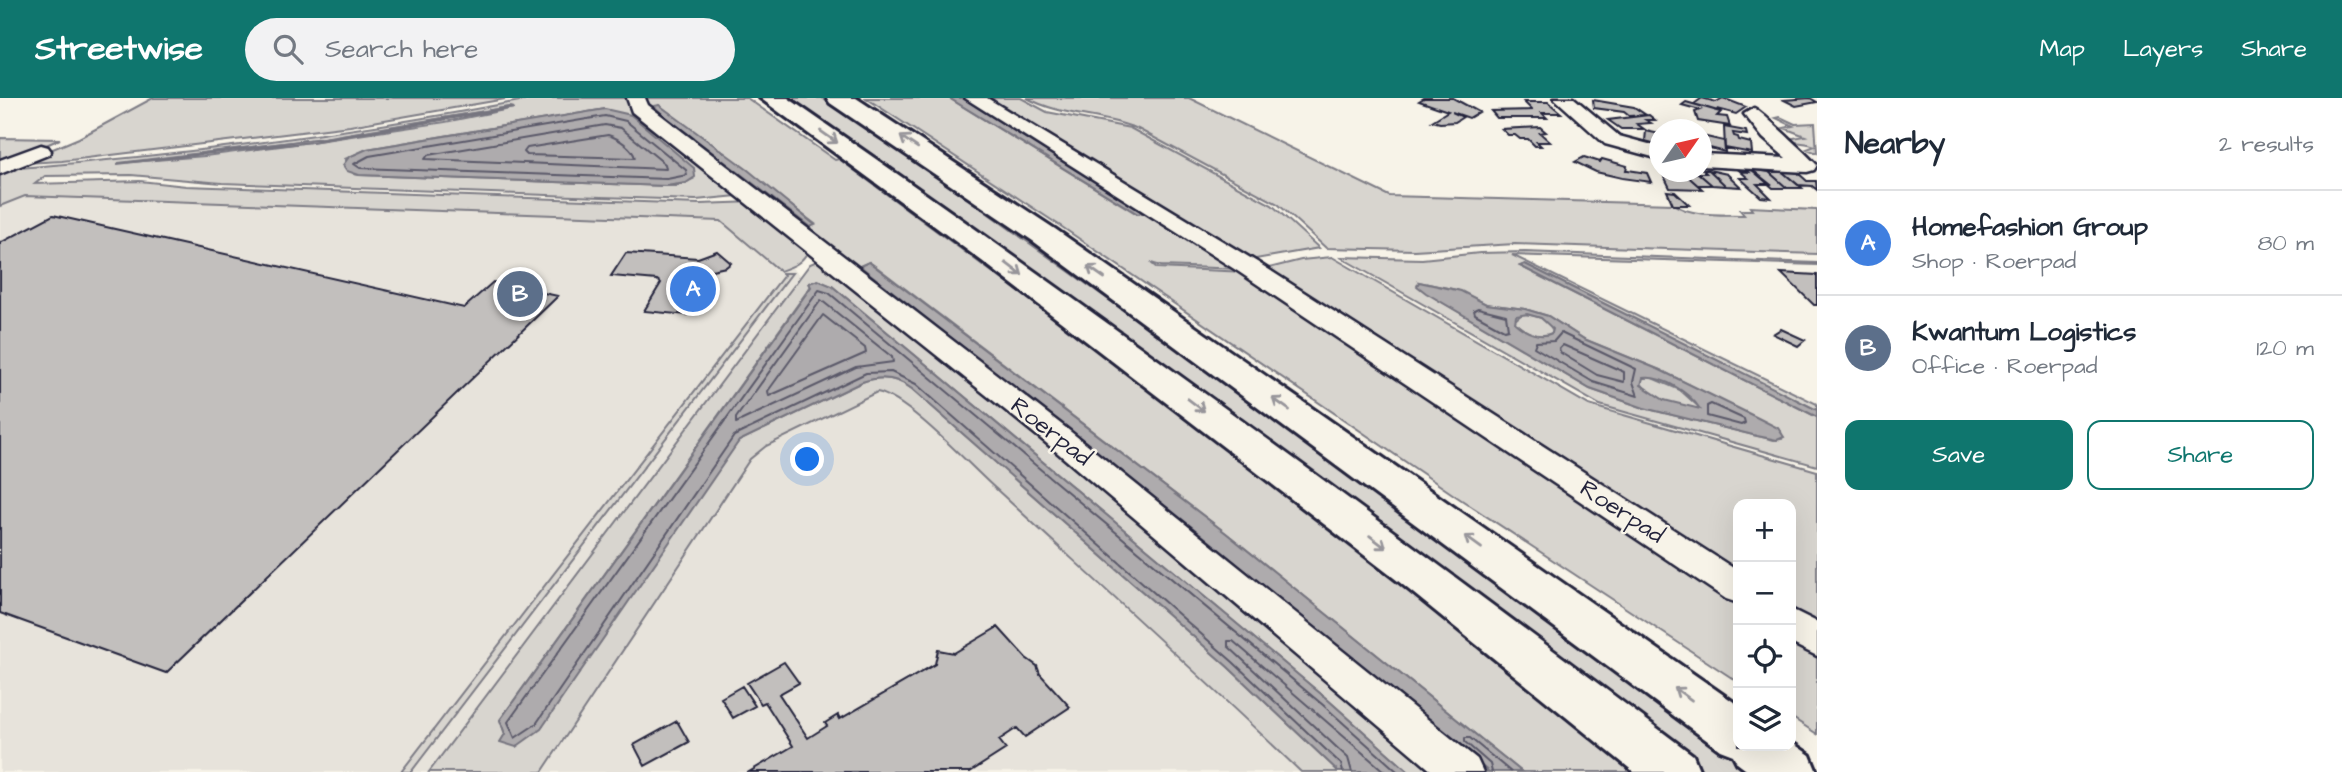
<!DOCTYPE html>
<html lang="en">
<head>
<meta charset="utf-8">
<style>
	body { margin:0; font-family:"Architects Daughter",sans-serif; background:#f2f2f3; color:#1f2937 }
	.controls { position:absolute; right:21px; bottom:21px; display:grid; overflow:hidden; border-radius:14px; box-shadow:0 7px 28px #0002 }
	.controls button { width:63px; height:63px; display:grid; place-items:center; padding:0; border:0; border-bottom:2px solid #e0e1e3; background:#fff; color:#1f2937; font:35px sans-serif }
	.compass { position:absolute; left:1649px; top:21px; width:63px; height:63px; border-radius:50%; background:#fff; box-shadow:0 7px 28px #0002; rotate:56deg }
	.you { position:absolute; left:808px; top:362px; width:24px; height:24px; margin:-18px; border:5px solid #fff; border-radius:50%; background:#1a73e8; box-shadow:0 0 0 10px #1a73e833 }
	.badge { display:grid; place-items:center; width:46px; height:46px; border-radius:50%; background:#0f766e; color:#fff; font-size:23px; font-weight:700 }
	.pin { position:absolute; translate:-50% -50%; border:4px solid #fff; box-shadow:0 2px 7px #0006 }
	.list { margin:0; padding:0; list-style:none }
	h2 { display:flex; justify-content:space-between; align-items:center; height:91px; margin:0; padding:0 28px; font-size:30px }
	h2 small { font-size:23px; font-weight:400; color:#747a83 }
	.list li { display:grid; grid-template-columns:46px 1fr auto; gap:21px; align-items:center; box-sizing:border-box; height:105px; padding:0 28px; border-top:2px solid #e0e1e3 }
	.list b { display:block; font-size:26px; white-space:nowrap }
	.list p { margin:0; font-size:23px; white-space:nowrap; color:#747a83 }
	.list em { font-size:23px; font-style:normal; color:#747a83 }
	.actions { display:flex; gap:14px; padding:21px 28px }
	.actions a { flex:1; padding:16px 0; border:2px solid #0f766e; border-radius:14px; text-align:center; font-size:24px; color:#0f766e }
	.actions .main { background:#0f766e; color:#fff }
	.icon { flex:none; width:38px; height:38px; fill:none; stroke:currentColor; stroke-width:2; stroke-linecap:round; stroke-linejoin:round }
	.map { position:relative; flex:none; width:1817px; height:674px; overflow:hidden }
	header { display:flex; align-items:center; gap:42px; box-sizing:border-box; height:98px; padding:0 35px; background:#0f766e; color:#fff }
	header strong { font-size:33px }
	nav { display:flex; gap:38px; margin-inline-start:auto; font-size:24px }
	.search { width:490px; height:63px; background:#f2f2f3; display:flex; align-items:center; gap:18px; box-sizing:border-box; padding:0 24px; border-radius:38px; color:#747a83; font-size:26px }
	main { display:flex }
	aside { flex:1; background:#fff }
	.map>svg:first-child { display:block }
	.built { fill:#e7e3db }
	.green { fill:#d8d5cf; stroke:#7d7c85; stroke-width:2; fill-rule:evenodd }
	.water { fill:#aeabad; stroke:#76747f; stroke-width:2; fill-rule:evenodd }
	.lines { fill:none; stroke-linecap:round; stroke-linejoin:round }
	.shore { stroke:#5a5969; stroke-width:2 }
	.building { fill:#c2bfbd; stroke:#22223b; stroke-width:2 }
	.street-casing { stroke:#22223b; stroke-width:5 }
	.highway-casing { stroke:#22223b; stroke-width:6 }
	.street { fill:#f7f3e8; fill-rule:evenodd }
	.highway { fill:#f7f3e8; fill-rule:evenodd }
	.oneway { stroke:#97959a }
	.labels { text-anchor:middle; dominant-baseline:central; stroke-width:5; stroke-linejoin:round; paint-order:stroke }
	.street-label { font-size:24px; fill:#22223b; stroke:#f7f3e8 }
</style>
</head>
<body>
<header>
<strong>Streetwise</strong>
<div class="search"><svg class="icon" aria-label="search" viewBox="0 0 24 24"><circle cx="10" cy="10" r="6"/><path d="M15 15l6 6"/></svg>Search here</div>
<nav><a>Map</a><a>Layers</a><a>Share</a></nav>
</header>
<main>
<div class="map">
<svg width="1817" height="674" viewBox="0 0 1817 674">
	<rect width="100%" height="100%" fill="#f7f3e8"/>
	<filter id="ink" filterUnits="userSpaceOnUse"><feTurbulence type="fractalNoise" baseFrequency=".0143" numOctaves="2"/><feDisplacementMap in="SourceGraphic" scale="14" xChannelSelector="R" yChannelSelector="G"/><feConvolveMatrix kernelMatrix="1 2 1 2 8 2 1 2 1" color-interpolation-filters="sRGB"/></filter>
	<g filter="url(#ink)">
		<path class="built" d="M 0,94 L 727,112 L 1355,674 L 0,674 Z"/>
		<path class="green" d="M 153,0 L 511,0 L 350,28 L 62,63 L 26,65 L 24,63 L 79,40 Z
			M 535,0 L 632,0 L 738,98 L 696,102 L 601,99 L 222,85 L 131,77 L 45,78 L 35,86 L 140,83 L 186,88 L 700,106 L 754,104 L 809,152 C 801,166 794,168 780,173 L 721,123 L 25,98 L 0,108 L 0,74 L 8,71 C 185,57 360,34 535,0 ZM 509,9 L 514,10 L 445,24 L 311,44 L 205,58 L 118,65 L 317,41 ZM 605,11 L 693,81 L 677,88 L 666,88 L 359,77 L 354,76 L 345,61 L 367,51 Z
			M 641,0 L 747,0 L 835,62 L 839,61 L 1095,250 L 1401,487 L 1636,674 L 1522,674 L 1226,435 L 878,170 L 869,164 L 860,168 L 1202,437 L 1489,674 L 1475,674 L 645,10 ZM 659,7 L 815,126 L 810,128 L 662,16 L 655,11 Z
			M 787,0 L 822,0 L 926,71 L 1225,285 L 1754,674 L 1704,674 C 1403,444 1100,213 787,0 Z
			M 866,0 L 949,0 L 1137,116 L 1144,114 L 963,0 L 970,0 L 1243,171 L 1161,168 L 1151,165 L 1157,170 L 1247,174 L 1711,478 L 1738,497 L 1738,584 L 1457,399 L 1059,127 Z
			M 981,0 L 1021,0 L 1047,14 L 1130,30 L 1272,107 L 1319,150 L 1250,162 Z
			M 1027,0 L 1189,0 L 1389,98 L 1673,106 C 1692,119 1722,116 1744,117 L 1740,112 L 1752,112 L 1750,109 L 1817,112 L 1817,156 L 1515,146 L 1414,152 L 1326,150 L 1278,106 L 1138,31 C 1102,16 1062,19 1027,0 Z
			M 1780,19 L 1795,26 L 1815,25 L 1817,55 L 1807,51 L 1815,48 C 1805,44 1797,46 1788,41 L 1805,38 L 1784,30 L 1793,28 L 1776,20 Z
			M 0,40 L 60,41 L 0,67 Z
			M 1525,154 L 1817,165 L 1817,167 L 1512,157 L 1817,306 L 1817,312 L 1525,166 L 1520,168 L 1817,319 L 1817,368 L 1600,307 L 1340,159 L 1422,161 L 1480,155 ZM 1419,184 L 1457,192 L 1486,206 L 1525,211 L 1548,218 L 1584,241 L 1660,272 L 1781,333 L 1782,341 L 1774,342 L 1644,310 L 1590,291 L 1435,200 Z
			M 1332,159 L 1589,307 L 1817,373 L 1817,536 L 1791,519 L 1791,406 L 1738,406 L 1738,484 L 1261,172 L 1301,162 Z
			M 822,161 L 1452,674 L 1409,674 L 1327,601 L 832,188 L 823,185 L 811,188 L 500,622 L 505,636 L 501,644 L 739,343 L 862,284 C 879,278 897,279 912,291 L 1228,569 L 1339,674 L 1301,674 C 1201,578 1098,485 996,391 C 970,368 908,300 877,294 L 766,348 L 750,361 L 542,674 L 429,674 L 810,166 Z
			M 782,175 L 792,175 L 411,674 L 401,674 L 784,177 Z
			M 1522,216 C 1535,217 1549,220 1553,234 C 1541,243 1522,233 1514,223 Z
			M 1650,279 L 1680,292 L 1701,311 C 1679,308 1653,303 1640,284 L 1642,280 Z
			M 1791,532 L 1817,550 L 1817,636 L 1791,619 Z"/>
		<path class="water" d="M 949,0 L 963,0 L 1145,114 L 1138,116 Z
			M 659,7 L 748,72 L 815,127 L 810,129 L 662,16 L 654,8 Z
			M 509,9 L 514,10 L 311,44 L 117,66 L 331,39 Z
			M 605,11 L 631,17 L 694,70 L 695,79 L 686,85 L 666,88 L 359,77 L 347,73 L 343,67 L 349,59 L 367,51 Z
			M 869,164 L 1226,435 L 1522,674 L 1489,674 L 1202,437 L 860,168 Z
			M 1525,166 L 1817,312 L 1817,319 L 1520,168 Z
			M 818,182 L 832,188 L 1327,601 L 1409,674 L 1339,674 L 1228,569 L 912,291 C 897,279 879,278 862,284 L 739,343 L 541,631 L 516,649 L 500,644 L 505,636 L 500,622 L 811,189 L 809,185 Z
			M 1419,184 L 1461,193 L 1486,206 L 1525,211 L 1548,218 L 1584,241 L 1660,272 L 1758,320 L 1778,330 L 1784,339 L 1777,342 L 1757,338 L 1644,310 L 1590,291 L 1426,195 L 1417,188 ZM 1527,216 L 1541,220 L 1553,231 L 1552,235 C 1540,241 1525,234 1515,225 L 1516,218 ZM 1643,280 C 1663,278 1689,294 1700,311 L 1664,302 L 1641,287 Z"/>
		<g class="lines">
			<path class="shore" d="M 605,18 L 626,23 L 686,72 L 687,77 L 667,81 L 360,70 L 354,66 L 369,58 Z
				M 605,27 L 621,30 L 665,66 L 666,71 L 425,61 L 428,57 Z
				M 608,37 C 618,40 633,50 635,60 L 527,57 L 524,54 L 527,50 Z
				M 821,202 L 892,259 L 893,264 L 856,269 L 736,325 L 736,320 Z
				M 1478,210 L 1506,217 L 1508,231 L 1504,232 L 1475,216 L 1474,212 Z
				M 823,217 L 865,250 L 866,255 L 769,298 L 768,293 Z
				M 1561,235 L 1636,271 L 1633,284 L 1638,298 L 1593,284 L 1534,249 L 1536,244 L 1554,243 Z
				M 1563,247 L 1624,274 L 1624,284 L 1597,277 L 1561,255 L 1559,251 Z
				M 1711,306 L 1744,321 L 1745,325 L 1741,327 L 1707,318 L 1707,308 Z
				M 1343,674 L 1341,666 L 1233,564 L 916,286 L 891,274 L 866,275 L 734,338 L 536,626 L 515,640 L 508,624 L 819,192 L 829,195 L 1323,607 L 1398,674
				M 1352,674 L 1348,660 L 1228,548 L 1228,543 L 1233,543 L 1385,674
				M 1492,674 L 1490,666 L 1465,644 L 1465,640 L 1470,640 L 1511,674"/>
		</g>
		<path class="building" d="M 1453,0 L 1479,14 L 1469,20 L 1452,14 L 1463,19 L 1455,24 L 1440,25 L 1432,23 L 1448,13 L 1419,3 L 1424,0 Z
			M 1702,0 L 1716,4 L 1723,0 L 1746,9 L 1736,16 L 1718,11 L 1716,13 L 1721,14 L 1694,6 Z
			M 1810,0 L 1817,4 L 1796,8 L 1784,2 Z
			M 1593,2 L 1634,9 L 1646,17 L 1629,18 L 1624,14 L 1594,10 Z
			M 1524,4 L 1548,4 L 1561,15 L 1542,15 L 1547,20 L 1497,20 L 1491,13 L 1532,12 Z
			M 1686,4 L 1721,14 L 1717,18 L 1727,19 L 1730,28 L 1698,23 L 1695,14 L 1700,12 L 1682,7 Z
			M 1649,17 L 1655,22 L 1646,22 L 1651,25 L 1637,26 L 1644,31 L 1621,31 L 1608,22 Z
			M 1540,29 L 1546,34 L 1540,35 L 1550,44 L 1537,44 L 1541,48 L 1535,48 L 1528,41 L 1520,41 L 1515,37 L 1508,37 L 1502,31 Z
			M 1724,29 L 1746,33 L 1747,37 L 1733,35 L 1734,38 L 1738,39 L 1739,42 L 1751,45 L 1752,55 L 1725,50 Z
			M 1646,33 L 1660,36 L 1660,47 L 1645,43 Z
			M 1702,38 L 1724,43 L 1725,54 L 1702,48 Z
			M 1584,59 L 1600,64 L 1602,61 L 1627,68 L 1626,72 L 1628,72 L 1647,75 L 1651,84 L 1622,80 L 1596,74 L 1575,64 Z
			M 1745,70 L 1751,71 L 1770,86 L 1757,86 L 1771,100 L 1761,99 L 1740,80 L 1748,80 L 1740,73 L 1749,74 Z
			M 1751,71 L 1769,74 L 1787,90 L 1773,90 Z
			M 1773,71 L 1779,71 L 1802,90 L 1787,90 L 1769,74 L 1777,74 Z
			M 1779,71 L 1798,75 L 1807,83 L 1816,83 L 1817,92 L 1812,88 L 1798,87 Z
			M 1703,72 L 1709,72 L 1726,88 L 1712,87 L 1698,75 L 1706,75 Z
			M 1709,72 L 1727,76 L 1741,89 L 1726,88 Z
			M 1669,74 L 1683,74 L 1702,91 L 1670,90 L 1663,76 L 1672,77 Z
			M 1683,74 L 1698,75 L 1712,87 L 1698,87 L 1702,91 Z
			M 1667,93 L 1675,94 L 1689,107 L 1673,107 Z
			M 53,117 L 464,210 L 493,184 L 558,198 L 166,575 L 0,515 L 0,145 Z
			M 717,153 L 731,165 L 726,169 L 712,172 L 688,217 L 644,213 L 661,185 L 657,182 L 611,178 L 626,155 L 698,160 Z
			M 1781,175 L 1817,177 L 1817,207 L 1814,207 Z
			M 1781,231 L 1805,242 L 1798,248 L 1773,236 Z
			M 998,529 L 1026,560 L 1037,568 L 1040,576 L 1070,609 L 1025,639 L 1017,630 L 999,642 L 1006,651 L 970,674 L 749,674 L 793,648 L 765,604 L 761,606 L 747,585 L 784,564 L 799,585 L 779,596 L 808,640 L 827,628 L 825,625 L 838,617 L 840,621 L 935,566 L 938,552 L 954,555 Z
			M 742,588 L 755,608 L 733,620 L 721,600 Z
			M 677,623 L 689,644 L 645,668 L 634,647 Z"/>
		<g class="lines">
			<g class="street-casing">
				<path id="street" d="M 627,0 L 645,0 L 648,7 L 1066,330 L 1477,661 L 1483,674 L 1433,674 L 1045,344 L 632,14 Z
					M 965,0 L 987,0 L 1257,164 L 1738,473 L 1738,505 L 1726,501 L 1239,174 Z
					M 1554,0 L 1574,0 L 1619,38 L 1660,49 L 1660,61 L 1605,46 Z
					M 1754,10 C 1760,12 1805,55 1814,64 L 1817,67 L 1814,72 L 1807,74 L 1702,68 L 1702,56 L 1786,60 L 1763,40 L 1744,16 Z
					M 41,47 L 48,49 L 51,53 L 48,57 L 0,76 L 0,62 Z
					M 1791,511 L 1817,524 L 1817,558 L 1791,545 Z"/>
			</g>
			<g class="highway-casing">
				<path id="highway" d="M 760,0 L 788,0 C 1095,212 1395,433 1693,657 L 1700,674 L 1634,674 L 1398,483 L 982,163 Z
					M 827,0 L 856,0 L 1055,131 L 1738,607 L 1738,648 L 1791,648 L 1791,644 L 1810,657 L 1817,674 L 1749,674 L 1737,665 L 1733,657 L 1720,652 L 1033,143 L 830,5 Z"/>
			</g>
			<use href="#street" class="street"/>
			<use href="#highway" class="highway"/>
		</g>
		<defs><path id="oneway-shaft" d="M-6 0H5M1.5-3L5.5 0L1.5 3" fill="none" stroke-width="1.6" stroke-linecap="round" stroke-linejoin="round" transform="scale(1.75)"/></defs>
		<g class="oneway">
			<use href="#oneway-shaft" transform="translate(829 39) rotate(35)"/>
			<use href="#oneway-shaft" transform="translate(909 44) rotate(-146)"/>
			<use href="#oneway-shaft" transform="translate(1014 171) rotate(37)"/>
			<use href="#oneway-shaft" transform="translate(1096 174) rotate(-145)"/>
			<use href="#oneway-shaft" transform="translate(1281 306) rotate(-145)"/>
			<use href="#oneway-shaft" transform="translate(1196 307) rotate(37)"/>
			<use href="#oneway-shaft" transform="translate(1378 444) rotate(37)"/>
			<use href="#oneway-shaft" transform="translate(1473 444) rotate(-144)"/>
			<use href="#oneway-shaft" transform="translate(1683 596) rotate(-144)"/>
		</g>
	</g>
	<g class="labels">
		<g class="street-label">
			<text transform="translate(1051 334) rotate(38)">Roerpad</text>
			<text transform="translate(1622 414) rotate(33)">Roerpad</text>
		</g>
	</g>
</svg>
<div class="controls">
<button>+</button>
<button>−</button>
<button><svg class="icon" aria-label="locate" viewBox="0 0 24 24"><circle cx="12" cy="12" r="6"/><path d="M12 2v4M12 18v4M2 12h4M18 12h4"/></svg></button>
<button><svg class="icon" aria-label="layers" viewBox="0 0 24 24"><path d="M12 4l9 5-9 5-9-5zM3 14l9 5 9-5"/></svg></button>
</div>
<svg class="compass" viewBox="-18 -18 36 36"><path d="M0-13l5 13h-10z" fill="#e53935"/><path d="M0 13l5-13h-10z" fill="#747a83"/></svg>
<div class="you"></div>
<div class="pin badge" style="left:693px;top:191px;background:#3f7fe0">A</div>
<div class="pin badge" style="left:520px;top:196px;background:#5c6f8a">B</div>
</div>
<aside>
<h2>Nearby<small>2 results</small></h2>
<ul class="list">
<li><span class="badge" style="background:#3f7fe0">A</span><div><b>Homefashion Group</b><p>Shop · Roerpad</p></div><em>80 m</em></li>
<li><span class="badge" style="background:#5c6f8a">B</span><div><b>Kwantum Logistics</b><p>Office · Roerpad</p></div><em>120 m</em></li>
</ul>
<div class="actions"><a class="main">Save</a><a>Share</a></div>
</aside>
</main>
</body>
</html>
